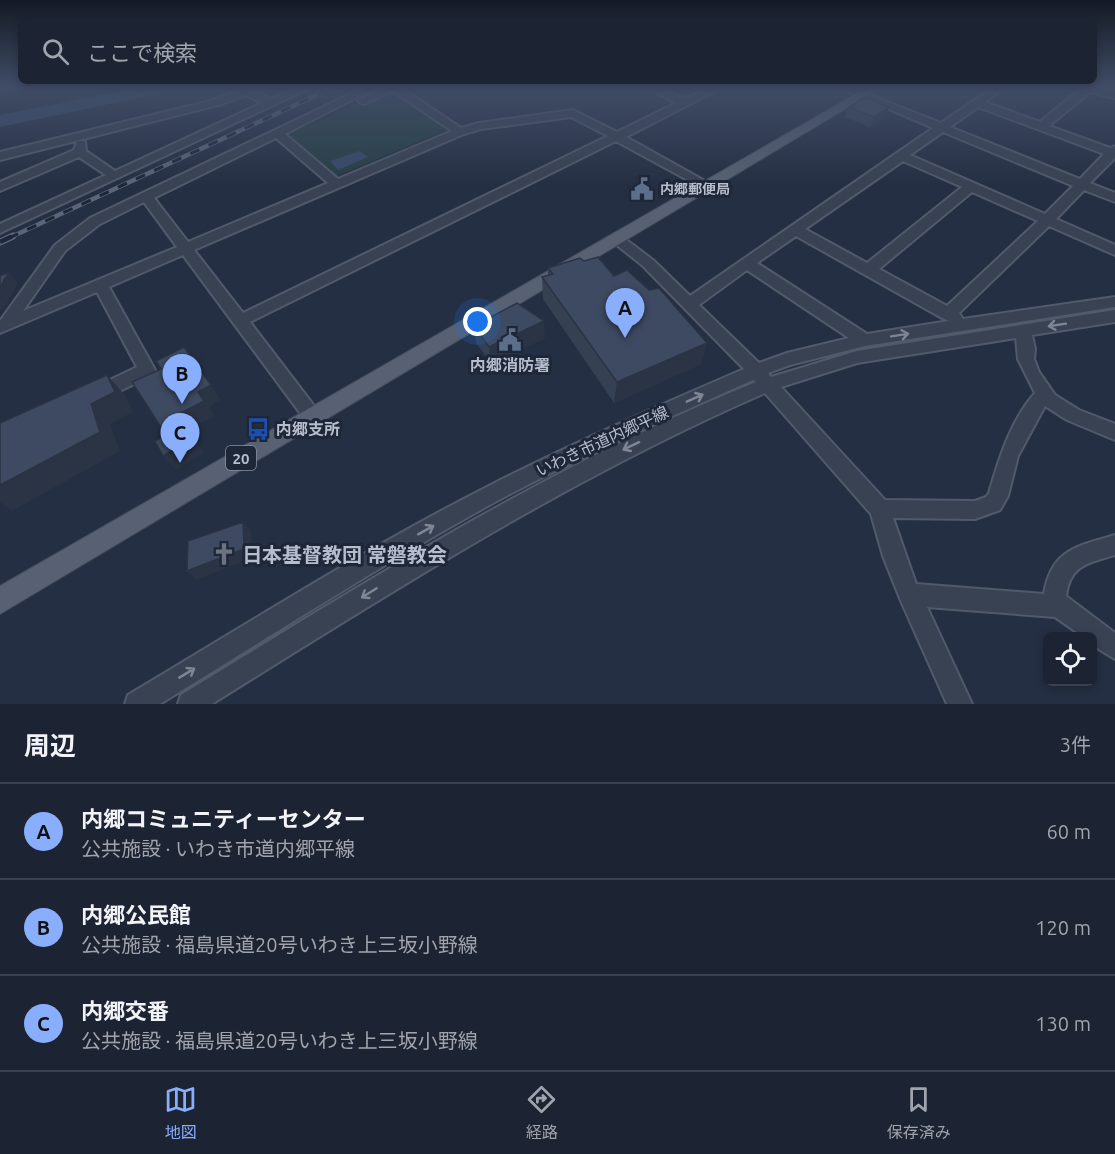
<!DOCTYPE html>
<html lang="ja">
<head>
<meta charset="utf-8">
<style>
	body { margin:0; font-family:Ubuntu,"Noto Sans JP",sans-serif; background:#252b3a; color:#f1f3f6 }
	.controls { position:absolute; right:18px; bottom:18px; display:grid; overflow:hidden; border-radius:9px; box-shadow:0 3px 9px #0003 }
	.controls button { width:54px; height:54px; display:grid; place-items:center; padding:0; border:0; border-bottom:2px solid #3a404d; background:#1c2332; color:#f1f3f6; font:30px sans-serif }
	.you { position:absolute; left:478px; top:322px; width:21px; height:21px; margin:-15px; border:4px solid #fff; border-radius:50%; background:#1a73e8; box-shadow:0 0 0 9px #1a73e833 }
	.badge { display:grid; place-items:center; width:39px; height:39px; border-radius:50%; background:#89aefe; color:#111; font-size:20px; font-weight:700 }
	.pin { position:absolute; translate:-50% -50px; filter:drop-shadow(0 2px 3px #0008) }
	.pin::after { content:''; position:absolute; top:32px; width:21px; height:18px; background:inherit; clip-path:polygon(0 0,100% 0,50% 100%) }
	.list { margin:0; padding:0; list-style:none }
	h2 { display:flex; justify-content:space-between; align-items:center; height:78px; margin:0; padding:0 24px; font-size:26px }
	h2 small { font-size:20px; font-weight:400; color:#a0a4ac }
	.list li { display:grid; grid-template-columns:39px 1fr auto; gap:18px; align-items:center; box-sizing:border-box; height:96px; padding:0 24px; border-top:2px solid #3a404d }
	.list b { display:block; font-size:22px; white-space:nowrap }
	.list p { margin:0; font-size:20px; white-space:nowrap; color:#a0a4ac }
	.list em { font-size:20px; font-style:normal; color:#a0a4ac }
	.icon { flex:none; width:33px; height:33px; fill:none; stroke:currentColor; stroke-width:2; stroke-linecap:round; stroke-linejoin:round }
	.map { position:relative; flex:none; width:1115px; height:704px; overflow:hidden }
	.search { position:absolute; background:#1c2332; box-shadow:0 3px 9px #0003; left:18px; right:18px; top:18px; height:66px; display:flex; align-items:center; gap:15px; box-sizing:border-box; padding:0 21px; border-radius:9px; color:#a0a4ac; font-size:22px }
	.sheet { height:366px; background:#1c2332 }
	nav { display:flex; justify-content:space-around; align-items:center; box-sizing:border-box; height:84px; border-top:2px solid #3a404d; background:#1c2332; font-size:16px; color:#a0a4ac }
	nav a { display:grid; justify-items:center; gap:3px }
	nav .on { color:#89aefe }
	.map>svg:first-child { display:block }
	.green { fill:#273f44 }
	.water { fill:#37496b }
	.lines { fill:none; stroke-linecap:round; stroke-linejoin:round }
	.river { fill:#37496b; fill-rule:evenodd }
	.minor-casing { stroke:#515a6a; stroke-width:4 }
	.major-casing { stroke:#434b5c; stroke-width:2 }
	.minor { fill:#394253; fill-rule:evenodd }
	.major { fill:#576173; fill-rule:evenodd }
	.rail-far1-casing { stroke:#5b657a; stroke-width:4.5 }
	.rail-casing { stroke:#5b657a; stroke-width:7 }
	.rail-far1 { stroke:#1e2738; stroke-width:3; stroke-dasharray:10; stroke-linecap:butt }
	.rail { stroke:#1e2738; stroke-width:4.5; stroke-dasharray:13; stroke-linecap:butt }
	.wall { fill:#354053 }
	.shaded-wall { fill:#2b3444 }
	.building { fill:#3e4a61; stroke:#2b3444; stroke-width:1.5 }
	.oneway { stroke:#7e8696 }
	.labels { text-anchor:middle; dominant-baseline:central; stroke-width:6; stroke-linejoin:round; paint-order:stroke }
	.far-poi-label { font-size:14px; font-weight:bold; fill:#b6bdcd; stroke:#1e2738; text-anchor:start }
	.shield { fill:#1e2738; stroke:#8890a0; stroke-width:1.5 }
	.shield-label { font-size:15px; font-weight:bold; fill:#b6bdcd }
	.poi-label { font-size:16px; font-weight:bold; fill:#b6bdcd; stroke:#1e2738 }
	.street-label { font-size:16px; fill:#b6bdcd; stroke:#1e2738 }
	.near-poi-label { font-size:20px; font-weight:bold; fill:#b6bdcd; stroke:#1e2738; text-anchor:start }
</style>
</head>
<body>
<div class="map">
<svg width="1115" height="704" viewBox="0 0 1115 704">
	<rect width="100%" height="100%" fill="#252f43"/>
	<path class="green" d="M 394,87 L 453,127 L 330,179 L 282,137 Z"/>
	<path class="water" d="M 360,151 L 368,157 L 338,170 L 330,161 Z"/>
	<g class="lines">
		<path class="river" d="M 142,87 L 176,87 L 173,91 L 167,92 L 0,127 L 0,115 Z"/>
		<g class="minor-casing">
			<path id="minor" d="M 245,87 L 255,87 L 253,90 L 271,99 L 299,87 L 312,87 L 0,233 L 0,224 L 106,175 L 79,157 L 0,191 L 0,182 L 74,150 L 77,141 L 85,141 L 86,151 L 115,171 L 262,103 L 246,95 L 222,104 L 0,160 L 0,152 L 214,100 Z
				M 365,87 L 377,87 L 285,134 L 338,179 L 452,131 L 393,91 L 367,103 L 363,104 L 358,101 L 386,87 L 400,87 L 461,128 L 479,123 L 573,110 L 617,132 L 676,103 L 646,87 L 658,87 L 685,99 L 711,87 L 723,87 L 626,137 L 714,186 L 708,190 L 704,189 L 616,141 L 250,322 L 318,411 L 321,416 L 318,421 L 312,423 L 306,421 L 183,255 L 109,287 L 155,370 L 153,375 L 103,399 L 97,401 L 91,399 L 88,394 L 91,389 L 137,367 L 97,292 L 0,333 L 0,321 L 55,245 L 90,218 ZM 571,117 L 608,136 L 243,313 L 194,250 L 464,134 L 481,129 ZM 276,138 L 328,183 L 188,242 L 154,198 ZM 144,202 L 177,247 L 23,311 L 65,251 L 100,224 Z
				M 837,87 L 850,87 L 941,123 L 994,87 L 1005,87 L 985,102 L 1040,122 L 1080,89 L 1079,87 L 1095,87 L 1115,92 L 1115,98 L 1090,92 L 1049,126 L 1110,148 L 1115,146 L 1115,158 L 1090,183 L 1115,193 L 1115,202 L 1084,190 L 1056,219 L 1115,245 L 1115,255 L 1049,226 L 959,313 L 963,319 L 1115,297 L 1115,307 L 865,346 L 790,365 L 768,373 L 771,377 L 857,351 L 1115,310 L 1115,322 L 1032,335 L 1035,349 L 1034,359 L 1039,372 L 1055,395 L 1079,410 L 1115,424 L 1115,440 L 1067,420 L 1045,406 L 1018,456 L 1008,496 L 1000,510 L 975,519 L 893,518 L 916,584 L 1044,594 C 1051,550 1077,546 1115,535 L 1115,555 C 1088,563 1070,565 1066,596 L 1115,633 L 1115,659 L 1092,645 L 1092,636 L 1082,636 L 1055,617 L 927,607 L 972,704 L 947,704 L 901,601 L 883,556 L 871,514 L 765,393 C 570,478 392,591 212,704 L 178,704 L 181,695 C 367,581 553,464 756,382 L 753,380 C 666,419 579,457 495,502 C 380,565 271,636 160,704 L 125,704 L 128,695 C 246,625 361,551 483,489 C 568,445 656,407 744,369 L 643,266 L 608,238 L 615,234 L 620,235 L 653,260 L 690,296 L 933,128 ZM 978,107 L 1104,154 L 1080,179 L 950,127 ZM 943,132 L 1073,186 L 1045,214 L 910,155 ZM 903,161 L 962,187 L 867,263 L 805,229 ZM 972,192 L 1038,221 L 947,306 L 879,269 ZM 796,236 L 942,318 L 949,321 L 867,334 L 757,263 ZM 747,270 L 849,338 L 787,353 L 759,363 L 699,305 ZM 1016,338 L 1018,359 L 1035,393 C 1011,420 999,458 989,493 L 986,497 L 975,501 L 885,500 L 781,387 L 857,363 Z"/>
		</g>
		<g class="major-casing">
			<path id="major" d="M 868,87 L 882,87 L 0,614 L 0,586 Z"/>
		</g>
		<use href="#minor" class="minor"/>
		<use href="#major" class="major"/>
		<g class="rail-far1-casing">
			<path id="rail-far1" d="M 9,238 L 334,87"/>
		</g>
		<g class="rail-casing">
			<path id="rail" d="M 0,242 L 13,236"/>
		</g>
		<use href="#rail-far1" class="rail-far1"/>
		<use href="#rail" class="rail"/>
	</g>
	<path class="wall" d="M 849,107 L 889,107 L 885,117 L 870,127 L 845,117 Z
		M 584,261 L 614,276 L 707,343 L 701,364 L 614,403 L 543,299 L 542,277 L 548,275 L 548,268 Z
		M 474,326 L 545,338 L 491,363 L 476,343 Z"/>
	<path class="shaded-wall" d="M 889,107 L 885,117 L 870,127 L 874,117 Z
		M 9,272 L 18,283 L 4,309 L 0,310 L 0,287 Z
		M 544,321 L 545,338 L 491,363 L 489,347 Z
		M 707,343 L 701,364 L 614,403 L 617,382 Z
		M 107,375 L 125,395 L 133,412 L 110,424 L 120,451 L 12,511 L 0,502 L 0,485 L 91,404 Z
		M 211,385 L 221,400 L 209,407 L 215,416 L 185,431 L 173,417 L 198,392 Z
		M 192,438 L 204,452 L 176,470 L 163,456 Z
		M 243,522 L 251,531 L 252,558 L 196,580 L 187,571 Z"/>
	<path class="building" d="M 865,97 L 889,107 L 874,117 L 849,107 Z
		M 598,257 L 614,276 L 627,270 L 649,290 L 659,288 L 707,343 L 617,382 L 542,277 L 553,274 L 548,268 L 580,258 L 584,261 Z
		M 9,272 L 0,287 L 0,276 Z
		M 517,303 L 544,321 L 489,347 L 474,326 Z
		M 184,347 L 211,385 L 198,392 L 204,401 L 173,417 L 192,438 L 163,456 L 155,441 L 166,435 L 132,382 L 161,369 L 156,361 Z
		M 107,375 L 115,392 L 91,404 L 100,432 L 0,485 L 0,423 Z
		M 243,522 L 244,549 L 187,571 L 188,541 Z"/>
	<defs><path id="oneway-shaft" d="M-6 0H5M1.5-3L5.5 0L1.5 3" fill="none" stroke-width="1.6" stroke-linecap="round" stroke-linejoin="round" transform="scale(1.5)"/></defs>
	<g class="oneway">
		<use href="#oneway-shaft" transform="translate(1057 325) rotate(171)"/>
		<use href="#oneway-shaft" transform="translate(900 335) rotate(-9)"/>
		<use href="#oneway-shaft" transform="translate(695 398) rotate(-24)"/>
		<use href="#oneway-shaft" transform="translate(631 446) rotate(155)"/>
		<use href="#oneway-shaft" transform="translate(426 530) rotate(-29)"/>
		<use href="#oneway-shaft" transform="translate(369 593) rotate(148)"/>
		<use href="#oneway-shaft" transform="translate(187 673) rotate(-31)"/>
	</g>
	<linearGradient id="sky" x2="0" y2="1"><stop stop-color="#141a25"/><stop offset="0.47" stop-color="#404d66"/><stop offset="1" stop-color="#404d66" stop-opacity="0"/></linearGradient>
	<rect width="1115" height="185" fill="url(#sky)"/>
	<defs>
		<g id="civic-bare" transform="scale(1.8)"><path d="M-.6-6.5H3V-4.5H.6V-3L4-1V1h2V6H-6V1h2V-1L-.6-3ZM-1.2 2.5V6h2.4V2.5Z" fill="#5c6f8a" stroke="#1e2738" stroke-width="2.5" paint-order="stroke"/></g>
		<g id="bus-bare" transform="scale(1.8)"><path d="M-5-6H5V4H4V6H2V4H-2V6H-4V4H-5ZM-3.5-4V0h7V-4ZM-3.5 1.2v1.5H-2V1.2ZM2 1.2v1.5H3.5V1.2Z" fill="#1a4fb4" stroke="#1e2738" stroke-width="2.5" paint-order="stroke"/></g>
		<g id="church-bare" transform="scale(1.8)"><path d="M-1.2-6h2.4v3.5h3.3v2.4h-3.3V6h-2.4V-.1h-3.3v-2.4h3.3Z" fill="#6b7280" stroke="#1e2738" stroke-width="2.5" paint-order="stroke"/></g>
	</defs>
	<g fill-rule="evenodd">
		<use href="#civic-bare" x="642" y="189"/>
		<use href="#civic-bare" x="510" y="340"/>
		<use href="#bus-bare" x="258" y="429"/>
		<use href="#church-bare" x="224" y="554"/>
	</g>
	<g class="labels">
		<g class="far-poi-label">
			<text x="660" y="189">内郷郵便局</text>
		</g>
		<rect class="shield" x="226" y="446" width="30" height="24" rx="4.5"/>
		<g class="shield-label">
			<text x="241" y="458">20</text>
		</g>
		<g class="poi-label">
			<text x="510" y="365">内郷消防署</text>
			<text x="276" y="429" text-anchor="start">内郷支所</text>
		</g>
		<g class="street-label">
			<text transform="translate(602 441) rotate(-25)">いわき市道内郷平線</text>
		</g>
		<g class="near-poi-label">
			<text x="242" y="554">日本基督教団 常磐教会</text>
		</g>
	</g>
</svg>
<div class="controls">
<button><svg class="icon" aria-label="locate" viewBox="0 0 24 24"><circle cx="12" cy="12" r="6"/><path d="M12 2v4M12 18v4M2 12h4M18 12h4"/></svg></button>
</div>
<div class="you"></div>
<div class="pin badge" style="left:625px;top:338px">A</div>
<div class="pin badge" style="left:182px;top:404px">B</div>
<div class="pin badge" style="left:180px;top:463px">C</div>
<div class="search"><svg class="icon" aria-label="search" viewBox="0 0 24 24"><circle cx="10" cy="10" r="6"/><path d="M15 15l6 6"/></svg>ここで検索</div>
</div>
<section class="sheet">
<h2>周辺<small>3件</small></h2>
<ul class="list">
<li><span class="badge">A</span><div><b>内郷コミュニティーセンター</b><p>公共施設 · いわき市道内郷平線</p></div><em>60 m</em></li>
<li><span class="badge">B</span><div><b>内郷公民館</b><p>公共施設 · 福島県道20号いわき上三坂小野線</p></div><em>120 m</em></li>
<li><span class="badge">C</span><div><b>内郷交番</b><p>公共施設 · 福島県道20号いわき上三坂小野線</p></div><em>130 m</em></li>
</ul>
</section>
<nav>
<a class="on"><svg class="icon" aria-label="map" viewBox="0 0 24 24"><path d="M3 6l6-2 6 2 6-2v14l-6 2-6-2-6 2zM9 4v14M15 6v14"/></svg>地図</a>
<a><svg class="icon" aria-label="directions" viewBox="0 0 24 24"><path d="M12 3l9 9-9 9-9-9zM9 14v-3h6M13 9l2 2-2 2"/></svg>経路</a>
<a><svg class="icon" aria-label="saved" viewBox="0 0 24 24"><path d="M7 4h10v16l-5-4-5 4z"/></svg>保存済み</a>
</nav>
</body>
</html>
